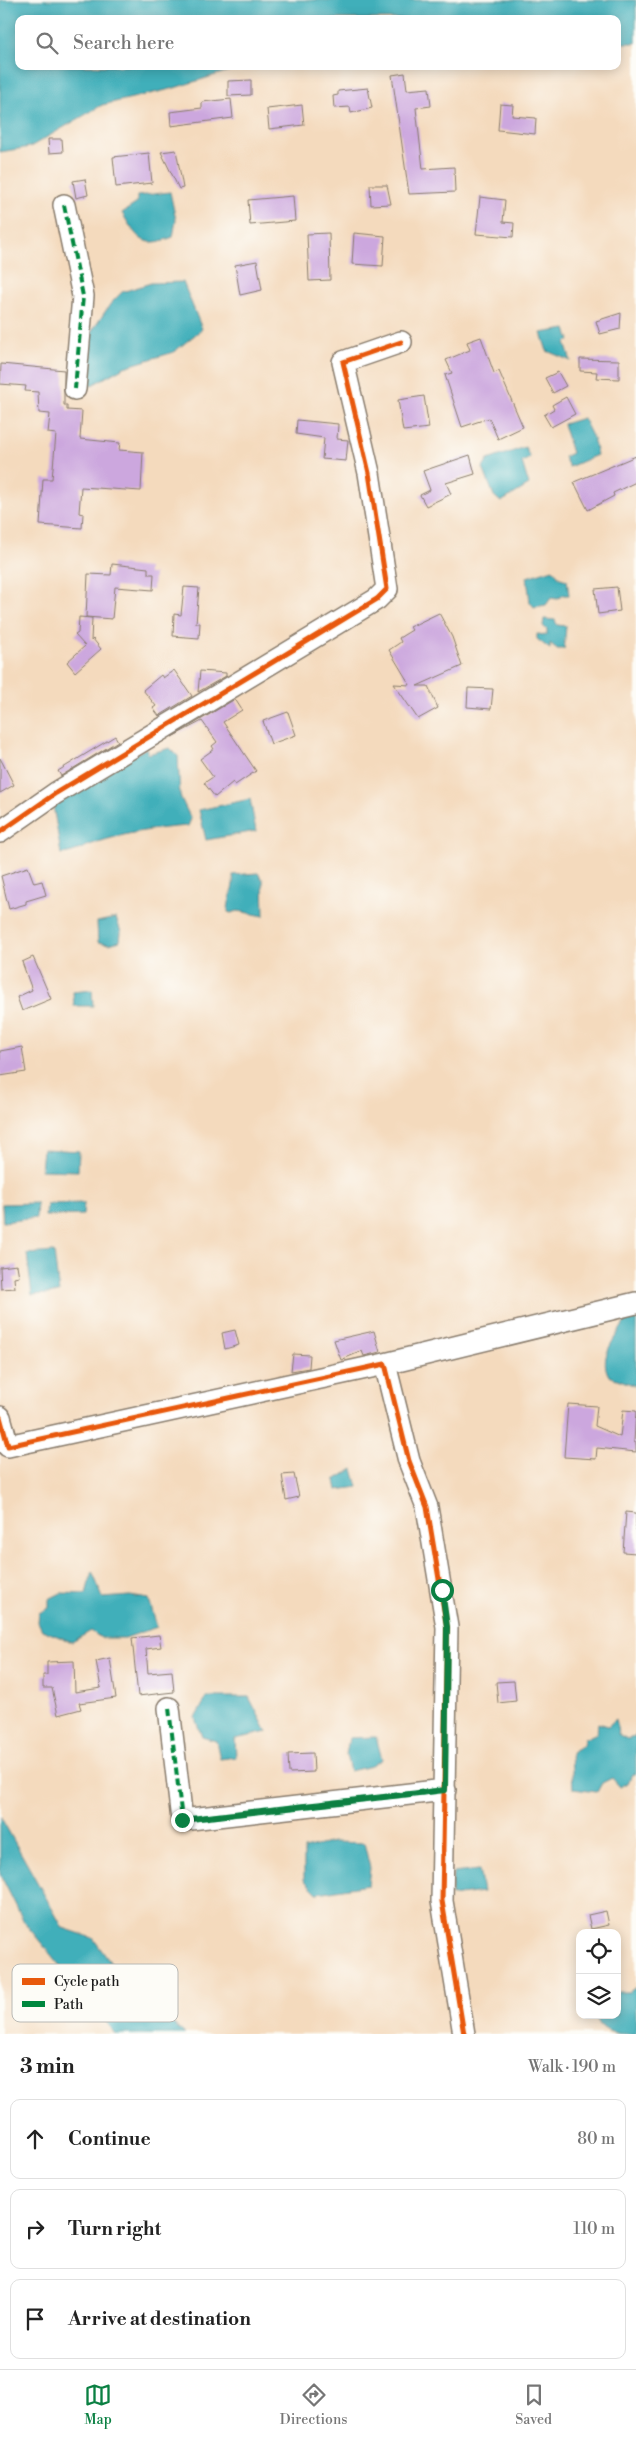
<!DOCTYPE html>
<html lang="en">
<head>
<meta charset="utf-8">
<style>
	body { margin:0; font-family:"Libre Bodoni",serif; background:#f6f6f6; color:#222 }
	.controls { position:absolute; right:15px; bottom:15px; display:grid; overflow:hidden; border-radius:10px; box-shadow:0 2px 12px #0003 }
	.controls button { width:45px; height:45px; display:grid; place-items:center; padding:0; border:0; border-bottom:1px solid #e0e0e0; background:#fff; color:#222; font:25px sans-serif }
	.stop { position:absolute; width:15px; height:15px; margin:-11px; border:4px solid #0b8043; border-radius:50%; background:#fff }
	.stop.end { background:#0b8043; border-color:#fff; box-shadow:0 1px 5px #0008 }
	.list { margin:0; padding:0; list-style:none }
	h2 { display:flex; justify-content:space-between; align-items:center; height:65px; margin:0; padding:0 20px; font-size:21px }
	h2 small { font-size:16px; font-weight:400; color:#767676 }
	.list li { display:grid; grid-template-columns:32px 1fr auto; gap:15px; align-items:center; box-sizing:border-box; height:80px; margin:0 10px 10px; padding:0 10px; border:1px solid #e0e0e0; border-radius:10px }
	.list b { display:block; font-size:19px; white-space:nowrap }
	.list em { font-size:16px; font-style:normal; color:#767676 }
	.icon { flex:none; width:28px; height:28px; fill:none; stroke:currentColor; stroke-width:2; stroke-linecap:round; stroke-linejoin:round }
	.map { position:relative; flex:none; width:636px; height:2034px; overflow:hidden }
	.search { position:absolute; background:#fff; box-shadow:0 2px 12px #0003; left:15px; right:15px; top:15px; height:55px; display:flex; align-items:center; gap:12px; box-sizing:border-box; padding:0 18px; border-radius:10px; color:#767676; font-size:19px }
	.sheet { height:335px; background:#fff }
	nav { display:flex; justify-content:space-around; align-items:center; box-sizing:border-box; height:70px; border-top:1px solid #e0e0e0; background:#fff; font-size:14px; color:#767676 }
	nav a { display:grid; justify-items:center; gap:2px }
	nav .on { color:#0b8043 }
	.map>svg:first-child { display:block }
	.water { fill:#3fafba; stroke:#2e666b }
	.building { fill:#cca7de }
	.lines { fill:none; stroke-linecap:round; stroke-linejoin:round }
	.minor-casing { stroke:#887b6c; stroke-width:24 }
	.minor { stroke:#fff; stroke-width:21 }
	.quiet { stroke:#00873e; stroke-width:4; stroke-dasharray:8 4; stroke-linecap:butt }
	.cycleway-casing { stroke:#fdfcf7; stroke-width:8 }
	.cycleway { stroke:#e8590c; stroke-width:5 }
	.route { stroke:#0b8043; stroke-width:6 }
	.key { fill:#fdfcf7; stroke:#bab9b5; stroke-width:1 }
	.key-label { font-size:14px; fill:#1c1c1c }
</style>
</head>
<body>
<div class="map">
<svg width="636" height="2034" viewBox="0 0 636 2034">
	<rect width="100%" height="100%" fill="#fdfcf7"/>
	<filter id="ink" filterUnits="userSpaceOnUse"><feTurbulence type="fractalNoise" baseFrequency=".02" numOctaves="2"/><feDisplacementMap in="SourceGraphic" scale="10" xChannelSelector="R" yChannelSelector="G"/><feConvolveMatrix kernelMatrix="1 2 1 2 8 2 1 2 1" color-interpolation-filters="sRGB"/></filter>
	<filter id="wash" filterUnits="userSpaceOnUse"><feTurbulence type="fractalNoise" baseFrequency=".0096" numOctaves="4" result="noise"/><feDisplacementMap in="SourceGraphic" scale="20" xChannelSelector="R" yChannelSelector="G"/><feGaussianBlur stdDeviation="1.12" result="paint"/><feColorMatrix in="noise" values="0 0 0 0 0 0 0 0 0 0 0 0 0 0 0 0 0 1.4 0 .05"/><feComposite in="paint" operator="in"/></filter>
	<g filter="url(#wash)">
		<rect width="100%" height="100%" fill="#f4dabd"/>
		<path class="water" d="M 0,0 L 636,0 L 636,43 L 617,43 L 617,19 L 19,19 L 19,66 L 284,66 L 235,69 L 171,89 L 102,105 L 30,147 L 0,152 Z
			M 170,192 L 176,220 L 173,237 C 142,249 138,239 122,213 L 137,203 L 137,196 Z
			M 183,282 L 202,329 L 174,352 L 124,367 L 85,389 L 90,334 L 111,303 L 122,292 L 151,283 Z
			M 566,329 L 570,340 L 565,343 L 571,361 L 547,351 L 541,333 Z
			M 583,418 L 593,438 L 597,455 L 569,467 L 564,457 L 572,453 L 563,424 Z
			M 525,447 L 530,458 L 522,462 L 529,485 L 501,502 L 494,496 L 483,468 L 488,460 Z
			M 553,569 L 560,578 L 567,580 L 569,595 L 563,595 L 557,599 L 551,598 L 546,605 L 534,607 L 530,602 L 527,577 Z
			M 544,619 L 555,620 L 557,625 L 566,626 L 564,649 L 557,649 L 550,643 L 550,649 L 537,639 L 537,634 L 547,635 L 547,630 L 543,626 Z
			M 146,748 L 148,754 L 170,748 L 178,756 L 180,796 L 191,819 L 188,826 C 156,828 125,833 95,843 C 83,847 75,853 61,854 L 53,805 Z
			M 250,799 L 256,831 L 206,840 L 199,810 Z
			M 258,873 L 263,880 L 264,916 L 238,911 L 231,913 L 228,912 C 228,899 235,887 233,875 Z
			M 116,918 L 121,932 L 120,941 L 109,944 L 98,942 L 97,922 Z
			M 92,990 L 93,1006 L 74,1006 L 73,992 Z
			M 43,1149 L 79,1151 L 78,1171 L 41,1170 Z
			M 37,1203 L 36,1218 L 3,1222 L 2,1204 Z
			M 84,1203 L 83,1215 L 45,1216 L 47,1204 Z
			M 54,1252 L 59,1293 L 32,1295 L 27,1254 Z
			M 636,1310 L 636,1386 L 609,1376 C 596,1354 621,1333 629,1314 Z
			M 353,1469 L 358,1487 L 337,1490 L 335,1480 Z
			M 92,1571 L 103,1598 L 130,1596 L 149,1599 L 157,1627 L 125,1638 L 101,1638 L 91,1631 L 72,1642 L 42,1630 L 38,1622 L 39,1613 L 49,1608 L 49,1599 L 61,1593 L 86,1594 Z
			M 207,1697 L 249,1697 L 267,1732 L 235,1739 L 236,1757 L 220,1759 L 216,1741 L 202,1737 L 195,1718 Z
			M 616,1719 L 618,1734 L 627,1739 L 635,1737 L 636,1734 L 636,1774 L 632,1774 L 628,1783 L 620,1787 L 612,1778 L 602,1783 L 597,1792 L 573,1789 L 571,1752 L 583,1745 L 584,1739 L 597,1733 L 598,1723 L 608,1726 Z
			M 376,1737 L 382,1759 L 371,1766 L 350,1771 L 346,1755 L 349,1738 Z
			M 0,1816 L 63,1928 L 93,1938 L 115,1969 L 143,1998 L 185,2034 L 116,2034 L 24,1922 L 0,1874 Z
			M 333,1842 L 364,1843 L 370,1868 L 368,1885 L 317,1893 L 304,1880 L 304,1849 Z
			M 479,1870 L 483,1892 L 451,1896 L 453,1873 Z
			M 636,1987 L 636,2034 C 617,2034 601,2034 595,2015 L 617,2015 L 617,1992 L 629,1992 Z"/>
		<g id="blocks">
			<path class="building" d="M 405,73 L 407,90 L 429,88 L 431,106 L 416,108 L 423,169 L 454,167 L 455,192 L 409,194 L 392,75 Z
				M 251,80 L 251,95 L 228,96 L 228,81 Z
				M 368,88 L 372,108 L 351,113 L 350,107 L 334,108 L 333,96 L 338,95 L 338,91 Z
				M 231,99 L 233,118 L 171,126 L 170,112 L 202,108 L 202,102 Z
				M 500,104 L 513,105 L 512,116 L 536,118 L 535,134 L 498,130 Z
				M 302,105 L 304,125 L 269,129 L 267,109 Z
				M 48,139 L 62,139 L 63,152 L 49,153 Z
				M 176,150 L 183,188 L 179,189 L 161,152 Z
				M 149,153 L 152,183 L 116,187 L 113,157 Z
				M 85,179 L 88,195 L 76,198 L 73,181 Z
				M 370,185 L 387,185 L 391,204 L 371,205 Z
				M 293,196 L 295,221 L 250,225 L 248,200 Z
				M 480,197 L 505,200 L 503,222 L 514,223 L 513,237 L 476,234 Z
				M 329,233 L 330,280 L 309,281 L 307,234 Z
				M 354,233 L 385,236 L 383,266 L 352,264 Z
				M 257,261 L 262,290 L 240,295 L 235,265 Z
				M 621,313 L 620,329 L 600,334 L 596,321 Z
				M 481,337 L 494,373 L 499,371 L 523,427 L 498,439 L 489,418 L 462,427 L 445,375 L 452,373 L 446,360 L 470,350 L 467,342 Z
				M 580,359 L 619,360 L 619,379 L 596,378 L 597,372 L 580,371 Z
				M 1,364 L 64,370 L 64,405 L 67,405 L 67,410 L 82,411 L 80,439 L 120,443 L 119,450 L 143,452 L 141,491 L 81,487 L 79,513 L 83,514 L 82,528 L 40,525 L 43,479 L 52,479 L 56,434 L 48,433 L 50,414 L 39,413 L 38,392 L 25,391 L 26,386 L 0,384 Z
				M 558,372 L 566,386 L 553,393 L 545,378 Z
				M 424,396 L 429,428 L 403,431 L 398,400 Z
				M 566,397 L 575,414 L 551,427 L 544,415 L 554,409 L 552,405 Z
				M 297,420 L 338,424 L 337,439 L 348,440 L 346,461 L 322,459 L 324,438 L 296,434 Z
				M 470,455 L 475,474 L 446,483 L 451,494 L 426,506 L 420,495 L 430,490 L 423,471 Z
				M 636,456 L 636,482 L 613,493 L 614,496 L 588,510 L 574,482 Z
				M 112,564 L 148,568 L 148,574 L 154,574 L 153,590 L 115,587 L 112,619 L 86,617 L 88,574 L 111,575 Z
				M 184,587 L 199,588 L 196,623 L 200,623 L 199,638 L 173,636 L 174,614 L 181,615 Z
				M 617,587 L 620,611 L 598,614 L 595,589 Z
				M 439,613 L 452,637 L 462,666 L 417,686 L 428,686 L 438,708 L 418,719 L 394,684 L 410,685 L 389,650 L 401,642 L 399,638 L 412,630 L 410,627 Z
				M 79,617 L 92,618 L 91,641 L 93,639 L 101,649 L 75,672 L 67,662 L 85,646 L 75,635 L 78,633 Z
				M 174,670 L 192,696 L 159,716 L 153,708 L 156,706 L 143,690 L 161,675 L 163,678 Z
				M 200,671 L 226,673 L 226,676 L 198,692 Z
				M 468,688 L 493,689 L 491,709 L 467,707 Z
				M 235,699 L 242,710 L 223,722 L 256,771 L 235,785 L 233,782 L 215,797 L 204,783 L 213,777 L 200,759 L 214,749 L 212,746 L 217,742 L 202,721 L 172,737 Z
				M 288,712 L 296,735 L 271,744 L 263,721 Z
				M 115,736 L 118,741 L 61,776 L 58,771 Z
				M 0,758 L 14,785 L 0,793 Z
				M 28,867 L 34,883 L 42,881 L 46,895 L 26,901 L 26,904 L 9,909 L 1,876 Z
				M 33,957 L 51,999 L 22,1011 L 17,997 L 32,990 L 22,962 Z
				M 22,1047 L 26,1072 L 0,1076 L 0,1051 Z
				M 17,1265 L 19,1277 L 14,1278 L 15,1288 L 1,1289 L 0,1267 Z
				M 235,1330 L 239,1345 L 225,1349 L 222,1333 Z
				M 374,1331 L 380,1352 L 364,1356 L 362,1351 L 341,1360 L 334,1340 Z
				M 293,1354 L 310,1355 L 309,1368 L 291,1371 Z
				M 568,1404 L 597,1406 L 595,1426 L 620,1437 L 623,1410 L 636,1411 L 634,1442 L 636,1443 L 636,1452 L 597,1448 L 596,1459 L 564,1457 Z
				M 294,1474 L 299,1497 L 286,1500 L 282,1475 Z
				M 626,1512 L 636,1513 L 636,1553 L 623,1552 Z
				M 159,1635 L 161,1647 L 146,1649 L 148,1673 L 172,1671 L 174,1692 L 138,1696 L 132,1638 Z
				M 110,1658 L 116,1698 L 79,1703 L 81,1709 L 58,1715 L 52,1688 L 43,1688 L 43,1675 L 47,1675 L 47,1662 L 74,1661 L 75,1692 L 101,1688 L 96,1661 Z
				M 514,1681 L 516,1701 L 498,1703 L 496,1682 Z
				M 313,1753 L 314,1772 L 289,1773 L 288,1754 Z
				M 606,1911 L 609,1925 L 591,1929 L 588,1915 Z"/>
		</g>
	</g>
	<g filter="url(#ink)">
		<use href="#blocks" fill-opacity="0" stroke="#887b6c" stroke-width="1"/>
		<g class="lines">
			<g class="minor-casing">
				<path id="minor" d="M 64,205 L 83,296 L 75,389
					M 0,832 L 56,793 L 377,599 L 387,589 L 369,473 L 343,362 L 401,342
					M 385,1364 L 636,1303
					M 0,1417 L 8,1446 L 385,1364 L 409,1461 L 427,1507 L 447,1627 L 442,1901 L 464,2034
					M 169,1708 L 182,1820 L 445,1790"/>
			</g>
			<use href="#minor" class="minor"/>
			<path class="quiet" d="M 64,205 L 83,296 L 75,389
				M 169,1708 L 182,1820 L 445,1790"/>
			<g class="cycleway-casing">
				<path id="cycleway" d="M 0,832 L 56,793 L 377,599 L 387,589 L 369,473 L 343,362 L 401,342
					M 0,1417 L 8,1446 L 385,1364 L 409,1461 L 427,1507 L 447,1627 L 442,1901 L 464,2034"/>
			</g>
			<use href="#cycleway" class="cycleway"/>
		</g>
	</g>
	<g class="lines" filter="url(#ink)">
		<path class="route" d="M 182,1820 L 445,1790 L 447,1627 L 442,1590"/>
	</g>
	<rect x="12" y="1964" width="166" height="58" rx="8" class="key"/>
	<rect x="22" y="1978" width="23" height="7" fill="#e8590c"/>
	<rect x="22" y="2001" width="23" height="6" fill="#00873e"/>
	<g class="key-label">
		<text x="54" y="1986">Cycle path</text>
		<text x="54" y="2009">Path</text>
	</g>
</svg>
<div class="controls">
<button><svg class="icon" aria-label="locate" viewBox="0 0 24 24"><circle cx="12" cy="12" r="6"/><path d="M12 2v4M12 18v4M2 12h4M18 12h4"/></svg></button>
<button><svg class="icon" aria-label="layers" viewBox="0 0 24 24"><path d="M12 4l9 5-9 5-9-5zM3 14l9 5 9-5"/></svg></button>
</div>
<div class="stop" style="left:442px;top:1590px"></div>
<div class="stop end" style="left:182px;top:1820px"></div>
<div class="search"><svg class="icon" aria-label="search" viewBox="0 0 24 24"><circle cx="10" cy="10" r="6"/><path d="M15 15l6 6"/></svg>Search here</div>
</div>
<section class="sheet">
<h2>3 min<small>Walk · 190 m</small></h2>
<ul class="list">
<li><svg class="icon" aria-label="ahead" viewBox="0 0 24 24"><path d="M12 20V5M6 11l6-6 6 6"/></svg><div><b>Continue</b></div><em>80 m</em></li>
<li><svg class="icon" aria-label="right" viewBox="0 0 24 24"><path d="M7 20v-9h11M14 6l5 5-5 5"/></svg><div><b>Turn right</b></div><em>110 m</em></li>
<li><svg class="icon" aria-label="arrive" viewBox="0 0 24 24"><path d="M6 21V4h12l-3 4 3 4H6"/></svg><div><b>Arrive at destination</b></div></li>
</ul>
</section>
<nav>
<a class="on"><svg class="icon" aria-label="map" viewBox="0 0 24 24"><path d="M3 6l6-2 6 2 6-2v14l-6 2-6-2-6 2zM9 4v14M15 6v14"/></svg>Map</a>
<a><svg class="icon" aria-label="directions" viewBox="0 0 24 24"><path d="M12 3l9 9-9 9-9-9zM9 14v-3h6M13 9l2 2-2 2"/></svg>Directions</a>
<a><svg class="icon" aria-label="saved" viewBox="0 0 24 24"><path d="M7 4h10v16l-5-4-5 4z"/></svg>Saved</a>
</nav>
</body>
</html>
